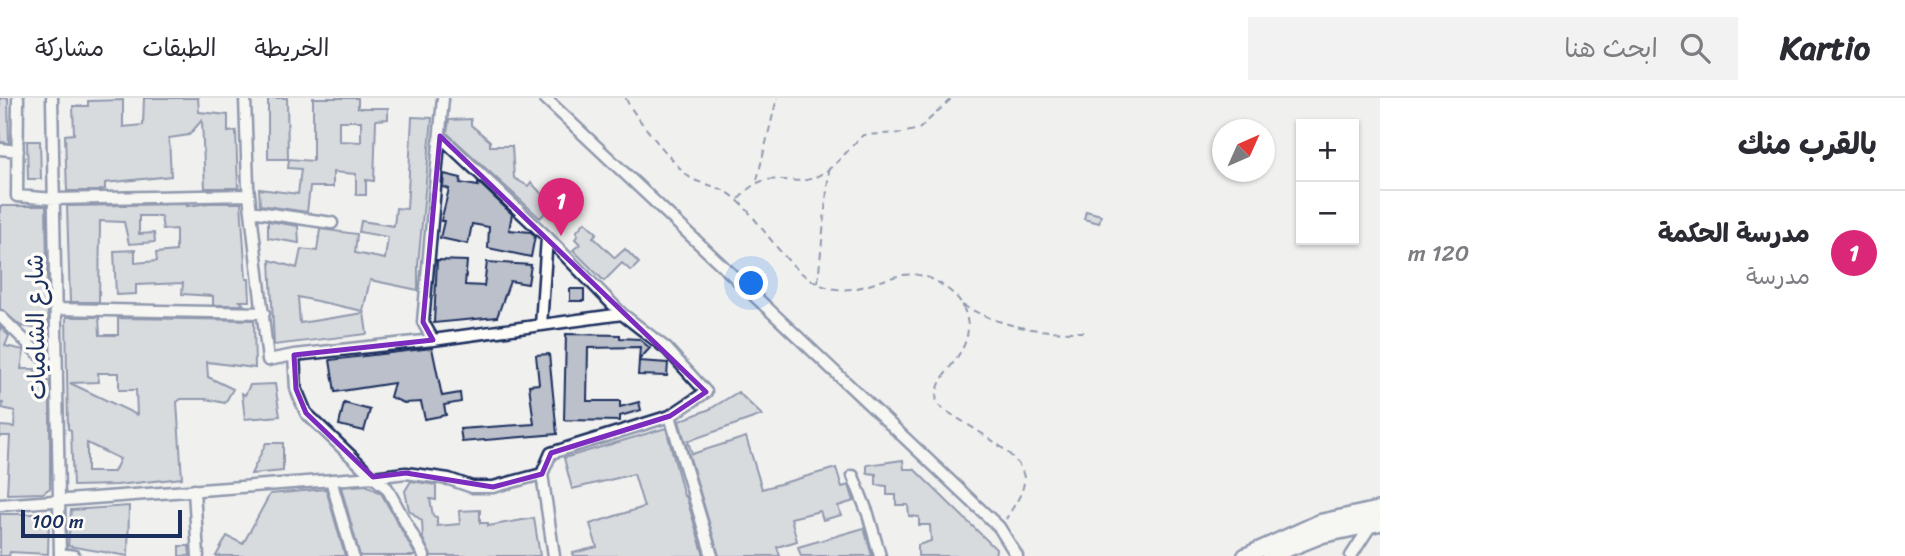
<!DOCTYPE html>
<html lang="ar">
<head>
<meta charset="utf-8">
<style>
	body { margin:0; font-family:Sriracha,"Playpen Sans Arabic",sans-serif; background:#f2f2f3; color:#2b2b33; direction:rtl }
	.controls { position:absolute; right:21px; top:21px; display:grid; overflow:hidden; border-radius:0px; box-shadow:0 2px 5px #0004 }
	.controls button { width:63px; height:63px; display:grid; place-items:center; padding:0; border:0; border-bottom:2px solid #e1e1e2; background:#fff; color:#2b2b33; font:35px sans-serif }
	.compass { position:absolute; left:1212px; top:21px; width:63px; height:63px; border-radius:50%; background:#fff; box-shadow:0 2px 5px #0004; rotate:45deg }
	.scale { position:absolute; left:21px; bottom:18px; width:161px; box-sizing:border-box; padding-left:7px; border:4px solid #1b2f5e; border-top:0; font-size:19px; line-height:24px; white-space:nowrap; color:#1b2f5e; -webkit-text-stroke:5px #fdfcf7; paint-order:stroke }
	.you { position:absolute; left:752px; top:186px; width:24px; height:24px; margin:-18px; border:5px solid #fff; border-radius:50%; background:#1a73e8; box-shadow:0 0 0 10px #1a73e833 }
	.badge { display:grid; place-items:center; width:46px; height:46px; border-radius:50%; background:#db2777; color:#fff; font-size:23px; font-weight:700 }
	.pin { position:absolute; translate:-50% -58px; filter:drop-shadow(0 2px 4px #0008) }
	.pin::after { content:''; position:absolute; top:37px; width:24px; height:21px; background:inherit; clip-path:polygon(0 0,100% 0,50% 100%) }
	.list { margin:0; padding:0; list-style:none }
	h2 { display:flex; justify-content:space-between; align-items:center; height:91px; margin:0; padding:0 28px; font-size:30px }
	h2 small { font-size:23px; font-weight:400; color:#7c7c81 }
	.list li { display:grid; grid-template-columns:46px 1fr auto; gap:21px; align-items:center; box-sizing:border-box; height:126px; padding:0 28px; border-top:2px solid #e1e1e2 }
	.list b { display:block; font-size:26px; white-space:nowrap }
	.list p { margin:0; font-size:23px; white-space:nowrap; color:#7c7c81 }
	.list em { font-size:23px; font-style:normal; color:#7c7c81 }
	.icon { flex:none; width:38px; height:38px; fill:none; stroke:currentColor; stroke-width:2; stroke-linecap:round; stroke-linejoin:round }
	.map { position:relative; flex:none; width:1380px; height:458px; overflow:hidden; direction:ltr }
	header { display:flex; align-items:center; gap:42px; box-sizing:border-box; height:98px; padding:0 35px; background:#fff; border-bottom:2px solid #e1e1e2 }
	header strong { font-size:33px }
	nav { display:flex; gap:38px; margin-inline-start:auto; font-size:24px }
	.search { width:490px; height:63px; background:#f2f2f3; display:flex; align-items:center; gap:18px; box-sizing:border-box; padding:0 24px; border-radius:0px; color:#7c7c81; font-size:26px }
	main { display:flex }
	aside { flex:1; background:#fff }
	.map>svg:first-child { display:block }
	.building { fill:#bbc0ca; stroke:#1b2f5e; stroke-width:2; fill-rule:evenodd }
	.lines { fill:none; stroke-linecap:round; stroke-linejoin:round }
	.street-casing { stroke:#1b2f5e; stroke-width:15 }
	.primary-casing { stroke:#1b2f5e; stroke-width:19 }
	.path { stroke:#1b2f5e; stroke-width:2; stroke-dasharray:7 5; stroke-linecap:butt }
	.street { stroke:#fdfcf7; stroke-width:10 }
	.primary { stroke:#fdfcf7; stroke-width:14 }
	.marked { fill:none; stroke:#7b2cbf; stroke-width:5; stroke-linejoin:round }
	.labels { text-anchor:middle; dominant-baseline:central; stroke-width:7; stroke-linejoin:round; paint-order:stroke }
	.street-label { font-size:24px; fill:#1b2f5e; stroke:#fdfcf7 }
</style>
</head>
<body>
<header>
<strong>Kartio</strong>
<div class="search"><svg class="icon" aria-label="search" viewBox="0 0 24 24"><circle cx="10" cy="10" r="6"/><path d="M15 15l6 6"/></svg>ابحث هنا</div>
<nav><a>الخريطة</a><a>الطبقات</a><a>مشاركة</a></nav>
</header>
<main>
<aside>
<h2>بالقرب منك<small></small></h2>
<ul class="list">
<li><span class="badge">1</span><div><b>مدرسة الحكمة</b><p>مدرسة</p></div><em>120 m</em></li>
</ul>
</aside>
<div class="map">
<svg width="1380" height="458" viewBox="0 0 1380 458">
	<rect width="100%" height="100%" fill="#f0f0ee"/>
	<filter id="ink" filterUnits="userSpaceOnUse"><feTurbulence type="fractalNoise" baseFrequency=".0143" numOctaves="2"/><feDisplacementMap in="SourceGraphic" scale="14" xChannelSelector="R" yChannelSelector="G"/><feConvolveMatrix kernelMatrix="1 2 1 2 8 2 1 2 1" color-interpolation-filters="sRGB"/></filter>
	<g filter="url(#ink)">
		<path class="building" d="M 0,0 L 8,0 L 9,45 L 0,44 Z
			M 144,0 L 198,0 L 199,14 L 228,17 L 228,34 L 236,33 L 238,90 L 205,90 L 202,22 L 189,37 L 169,40 L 171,78 L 105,85 L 105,91 L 98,93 L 67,93 L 65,37 L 74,36 L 73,8 L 88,8 L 88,3 L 123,2 L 123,29 L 143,27 Z
			M 268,0 L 287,0 L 288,61 L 268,61 Z
			M 313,0 L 358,0 L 358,10 L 388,10 L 388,21 L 376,22 L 374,83 L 366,82 L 366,97 L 356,97 L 356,76 L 333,74 L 333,89 L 310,89 L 307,114 L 260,107 L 259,91 L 298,96 L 301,71 L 288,70 L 289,61 L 313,63 ZM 339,23 L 361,23 L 361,44 L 339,43 Z
			M 412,19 L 432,20 L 418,167 L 418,192 L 370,182 L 363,213 L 298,199 L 300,225 L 364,215 L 367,236 L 274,247 L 270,162 L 297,170 L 301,151 L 317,153 L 320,131 L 357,136 L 355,155 L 385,161 L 388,139 L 359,134 L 361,123 L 394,128 L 396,110 L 407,111 Z
			M 471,21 L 471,27 L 490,43 L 490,48 L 512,48 L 514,80 L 528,88 L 531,84 L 547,102 L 545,104 L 550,110 L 540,120 L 447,35 L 449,22 Z
			M 27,43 L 40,43 L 41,81 L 28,81 Z
			M 444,76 L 461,80 L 460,85 L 478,88 L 478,84 L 512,116 L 509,132 L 531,134 L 535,138 L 531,159 L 488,150 L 489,129 L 472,126 L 468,146 L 440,140 L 444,123 L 441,123 L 449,91 L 443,89 Z
			M 209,105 L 241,105 L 246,181 L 249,181 L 250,203 L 240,203 L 244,207 L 213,207 L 213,198 L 182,196 L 183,185 L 136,187 L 136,196 L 116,197 L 114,153 L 135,152 L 135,165 L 157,163 L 156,155 L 176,153 L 176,131 L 163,132 L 161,118 L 139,118 L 139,136 L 154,135 L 155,144 L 129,146 L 124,124 L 100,123 L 99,204 L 70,204 L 67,108 L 187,106 L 187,108 Z
			M 0,108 L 46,108 L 48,232 L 21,228 L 0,211 Z
			M 1086,113 L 1101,117 L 1099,125 L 1084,121 Z
			M 268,123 L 298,128 L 299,145 L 268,140 Z
			M 585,124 L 597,135 L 593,139 L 615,160 L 625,151 L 639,165 L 631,173 L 622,165 L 604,183 L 573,152 L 580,146 L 575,141 L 578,137 L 576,134 Z
			M 437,162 L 467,163 L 465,187 L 484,188 L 487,164 L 531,167 L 528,186 L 510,183 L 497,219 L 434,225 Z
			M 570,191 L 584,191 L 584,203 L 570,203 Z
			M 66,219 L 99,219 L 100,237 L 118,237 L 118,220 L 254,222 L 255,270 L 207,264 L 208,279 L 233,291 L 225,305 L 206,301 L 181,301 L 177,304 L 182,380 L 117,387 L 73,388 L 71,332 L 68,331 ZM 98,275 L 119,275 L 119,292 L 136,292 L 137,317 L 70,285 L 99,284 ZM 87,345 L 120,361 L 114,374 L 87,374 Z
			M 0,228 L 9,238 L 5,248 L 24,252 L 21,271 L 35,271 L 35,274 L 41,274 L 41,283 L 50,283 L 50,390 L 43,395 L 7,396 L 10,338 L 0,338 L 0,328 L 14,329 L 15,313 L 2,310 L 3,305 L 0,305 Z
			M 566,236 L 620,237 L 620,240 L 639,241 L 650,250 L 639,262 L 640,249 L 588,250 L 587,303 L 620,303 L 620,309 L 639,304 L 641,312 L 620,318 L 620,323 L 564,322 Z
			M 432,250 L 442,298 L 460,295 L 461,304 L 444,307 L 446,317 L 425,321 L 421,304 L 404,305 L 390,299 L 394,285 L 335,294 L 330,262 Z
			M 549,256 L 557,336 L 462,344 L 460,331 L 534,326 L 529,287 L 539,286 L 536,257 Z
			M 639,263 L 668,265 L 667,278 L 638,277 Z
			M 275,286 L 280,318 L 245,321 L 242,295 L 245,297 L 250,287 Z
			M 738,294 L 762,317 L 688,343 L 692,356 L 746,339 L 762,391 L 836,370 L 842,389 L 849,387 L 854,403 L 838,408 L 841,417 L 823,422 L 820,413 L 791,420 L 797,443 L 777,449 L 780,458 L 719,458 L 679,323 L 710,311 Z
			M 344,305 L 370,312 L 364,333 L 339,327 Z
			M 666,330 L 684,398 L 686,398 L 704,458 L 573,458 L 573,455 L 597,449 L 590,426 L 644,409 L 634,376 L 572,391 L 564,360 Z
			M 266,345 L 283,345 L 283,373 L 251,376 Z
			M 903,362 L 904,371 L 914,371 L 996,451 L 995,458 L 918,458 L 918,447 L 931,443 L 930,427 L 919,427 L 919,419 L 909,418 L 908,407 L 896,407 L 896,397 L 887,397 L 887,388 L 876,387 L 876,376 L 867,375 L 867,367 Z
			M 411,383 L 436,387 L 436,402 L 430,401 L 433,418 L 437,419 L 437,428 L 460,426 L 459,413 L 480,412 L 480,425 L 488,425 L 488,428 L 534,420 L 540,458 L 431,458 L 423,441 L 422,423 L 409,412 L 405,393 Z
			M 366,387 L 381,395 L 416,458 L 360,458 L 341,389 Z
			M 326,391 L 345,458 L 216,458 L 227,438 L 243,446 L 270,396 Z
			M 129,408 L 128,458 L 68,448 L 71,412 Z
			M 0,416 L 44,416 L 49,420 L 48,456 L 10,454 L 9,458 L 0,458 Z
			M 864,430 L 872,458 L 801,458 L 798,449 Z
			M 179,448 L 189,448 L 190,458 L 179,458 Z"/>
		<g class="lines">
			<g class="street-casing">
				<path id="street" d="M 18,0 L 17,98 L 54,101 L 249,97
					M 52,0 L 60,458
					M 245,0 L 248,88 L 268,262 L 294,257 L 296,291 L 306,315 L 373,379 L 406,375 L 449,381 L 472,389 L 493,389 L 542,376 L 551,355 L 670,318 L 706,294 L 667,251 L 622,216 L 433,242 L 423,224 L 443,0
					M 545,0 L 999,429 L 1017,458
					M 440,38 L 547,139 L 622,216
					M 0,51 L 18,53
					M 251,113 L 332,125
					M 56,211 L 264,215
					M 0,218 L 57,274
					M 541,227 L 547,139
					M 294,257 L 433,242
					M 670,318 L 712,458
					M 542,376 L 554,458
					M 853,378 L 868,416 L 880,458
					M 331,382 L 353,458
					M 194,392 L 198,458
					M 0,407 L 373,379 L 387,390 L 424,458
					M 60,456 L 74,458
					M 1351,458 L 1371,427"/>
			</g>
			<g class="primary-casing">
				<path id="primary" d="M 1245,458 L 1320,424 L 1380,411
					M 1270,458 L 1323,437 L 1380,425"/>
			</g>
			<path class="path" d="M 626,0 C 627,10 682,76 692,81 C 707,88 722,88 735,100 C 764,125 790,181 830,190 C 874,200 902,155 946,190 C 953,195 960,201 963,209 C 984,255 930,272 937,306 C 956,323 1023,352 1024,381 C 1025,394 1012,410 1006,421
				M 757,82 L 777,0
				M 739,101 C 769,63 790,96 823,75 C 838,66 850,49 863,37 L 902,35 L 919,31 L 952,0
				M 818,184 L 829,72
				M 962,207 C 1006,230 1034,234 1084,234"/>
			<use href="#street" class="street"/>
			<use href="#primary" class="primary"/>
		</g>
	</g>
	<path d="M0 0H1380V458H0ZM 440,38 L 706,294 L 670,318 L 551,355 L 542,376 L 493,389 L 406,375 L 373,379 L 306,315 L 296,291 L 294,257 L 433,242 L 423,224 Z" fill="#f0f0ee" fill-opacity=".55" fill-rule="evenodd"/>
	<path class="marked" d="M 440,38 L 706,294 L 670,318 L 551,355 L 542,376 L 493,389 L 406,375 L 373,379 L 306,315 L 296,291 L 294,257 L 433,242 L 423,224 Z"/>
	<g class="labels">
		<g class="street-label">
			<text transform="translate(36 229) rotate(-91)">شارع الشاميات</text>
		</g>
	</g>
</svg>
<div class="controls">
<button>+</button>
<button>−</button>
</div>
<svg class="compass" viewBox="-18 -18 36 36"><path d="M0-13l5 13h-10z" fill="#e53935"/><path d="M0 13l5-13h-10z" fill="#7c7c81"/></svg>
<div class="scale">100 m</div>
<div class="you"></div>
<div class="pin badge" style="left:561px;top:138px">1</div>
</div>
</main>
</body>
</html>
